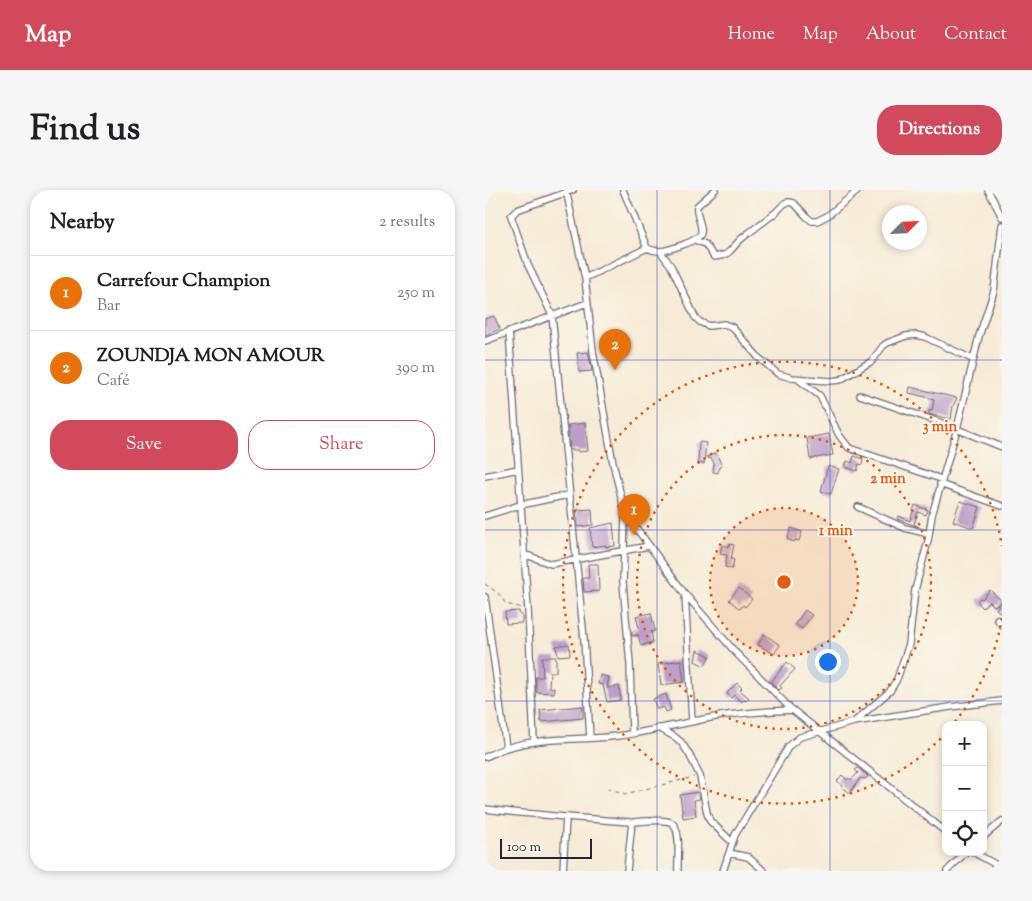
<!DOCTYPE html>
<html lang="en">
<head>
<meta charset="utf-8">
<style>
	body { margin:0; font-family:"Sorts Mill Goudy",serif; background:#f6f6f6; color:#202124 }
	.controls { position:absolute; right:15px; bottom:15px; display:grid; overflow:hidden; border-radius:10px; box-shadow:0 2px 8px #0003 }
	.controls button { width:45px; height:45px; display:grid; place-items:center; padding:0; border:0; border-bottom:1px solid #e0e0e0; background:#fff; color:#202124; font:25px sans-serif }
	.compass { position:absolute; left:397px; top:15px; width:45px; height:45px; border-radius:50%; background:#fff; box-shadow:0 2px 8px #0003; rotate:66deg }
	.scale { position:absolute; left:15px; bottom:12px; width:92px; box-sizing:border-box; padding-left:5px; border:2px solid #22223b; border-top:0; font-size:14px; line-height:18px; white-space:nowrap; color:#22223b; -webkit-text-stroke:4px #fbf7ec; paint-order:stroke }
	.you { position:absolute; left:342px; top:471px; width:18px; height:18px; margin:-12px; border:4px solid #fff; border-radius:50%; background:#1a73e8; box-shadow:0 0 0 8px #1a73e833 }
	.badge { display:grid; place-items:center; width:32px; height:32px; border-radius:50%; background:#d1495b; color:#fff; font-size:16px; font-weight:700 }
	.pin { position:absolute; translate:-50% -41px; filter:drop-shadow(0 1px 2px #0008) }
	.pin::after { content:''; position:absolute; top:26px; width:18px; height:15px; background:inherit; clip-path:polygon(0 0,100% 0,50% 100%) }
	.list { margin:0; padding:0; list-style:none }
	h2 { display:flex; justify-content:space-between; align-items:center; height:65px; margin:0; padding:0 20px; font-size:21px }
	h2 small { font-size:16px; font-weight:400; color:#757577 }
	.list li { display:grid; grid-template-columns:32px 1fr auto; gap:15px; align-items:center; box-sizing:border-box; height:75px; padding:0 20px; border-top:1px solid #e0e0e0 }
	.list b { display:block; font-size:19px; white-space:nowrap }
	.list p { margin:0; font-size:16px; white-space:nowrap; color:#757577 }
	.list em { font-size:16px; font-style:normal; color:#757577 }
	.actions { display:flex; gap:10px; padding:15px 20px }
	.actions a { flex:1; padding:11px 0; border:1px solid #d1495b; border-radius:20px; text-align:center; font-size:18px; color:#d1495b }
	.actions .main { background:#d1495b; color:#fff }
	.icon { flex:none; width:28px; height:28px; fill:none; stroke:currentColor; stroke-width:2; stroke-linecap:round; stroke-linejoin:round }
	.map { position:relative; flex:none; width:517px; height:681px; overflow:hidden; border-radius:20px }
	header { display:flex; align-items:center; gap:30px; box-sizing:border-box; height:70px; padding:0 25px; background:#d1495b; color:#fff }
	header strong { font-size:24px }
	nav { display:flex; gap:28px; margin-inline-start:auto; font-size:18px }
	.intro { display:flex; align-items:center; justify-content:space-between; box-sizing:border-box; height:120px; padding:0 30px }
	h1 { margin:0; font-size:35px }
	.button { padding:12px 22px; border-radius:20px; background:#d1495b; color:#fff; font-size:18px; font-weight:700 }
	main { display:flex; gap:30px; padding:0 30px }
	aside { flex:1; background:#fff; border-radius:20px; box-shadow:0 2px 8px #0003 }
	.map>svg:first-child { display:block }
	.building { fill:#bd9dca }
	.lines { fill:none; stroke-linecap:round; stroke-linejoin:round }
	.minor-casing { stroke:#6c6871; stroke-width:8 }
	.path { stroke:#6c6871; stroke-width:1; stroke-dasharray:4 4; stroke-linecap:butt }
	.minor { stroke:#fff; stroke-width:5.5 }
	.grid { fill:none; stroke:#1d4ed8; stroke-width:1; stroke-opacity:0.55 }
	.ring { fill:none; stroke:#e8590c; stroke-width:2.5; stroke-dasharray:2.5 5 }
	.centre { fill:#e8590c; stroke:#fbf7ec; stroke-width:2.5 }
	.ring-label { font-size:15px; text-anchor:middle; font-weight:bold; fill:#e8590c; stroke:#fbf7ec; stroke-width:4; stroke-linejoin:round; paint-order:stroke }
</style>
</head>
<body>
<header>
<strong>Map</strong>
<nav><a>Home</a><a>Map</a><a>About</a><a>Contact</a></nav>
</header>
<div class="intro"><h1>Find us</h1><a class="button">Directions</a></div>
<main>
<aside>
<h2>Nearby<small>2 results</small></h2>
<ul class="list">
<li><span class="badge" style="background:#e8710a">1</span><div><b>Carrefour Champion</b><p>Bar</p></div><em>250 m</em></li>
<li><span class="badge" style="background:#e8710a">2</span><div><b>ZOUNDJA MON AMOUR</b><p>Café</p></div><em>390 m</em></li>
</ul>
<div class="actions"><a class="main">Save</a><a>Share</a></div>
</aside>
<div class="map">
<svg width="517" height="681" viewBox="0 0 517 681">
	<rect width="100%" height="100%" fill="#fbf7ec"/>
	<filter id="ink" filterUnits="userSpaceOnUse"><feTurbulence type="fractalNoise" baseFrequency=".02" numOctaves="2"/><feDisplacementMap in="SourceGraphic" scale="10" xChannelSelector="R" yChannelSelector="G"/><feConvolveMatrix kernelMatrix="1 2 1 2 8 2 1 2 1" color-interpolation-filters="sRGB"/></filter>
	<filter id="wash" filterUnits="userSpaceOnUse"><feTurbulence type="fractalNoise" baseFrequency=".0096" numOctaves="4" result="noise"/><feDisplacementMap in="SourceGraphic" scale="20" xChannelSelector="R" yChannelSelector="G"/><feGaussianBlur stdDeviation="1.12" result="paint"/><feColorMatrix in="noise" values="0 0 0 0 0 0 0 0 0 0 0 0 0 0 0 0 0 1.4 0 .05"/><feComposite in="paint" operator="in"/></filter>
	<g filter="url(#wash)">
		<rect width="100%" height="100%" fill="#f6ebd6"/>
		<g id="blocks">
			<path class="building" d="M 9,126 L 15,139 L 0,145 L 0,129 Z
				M 103,162 L 107,181 L 94,182 L 92,163 Z
				M 425,197 L 472,208 L 468,216 L 466,229 L 444,224 L 444,220 L 447,221 L 449,209 L 424,203 Z
				M 100,233 L 103,261 L 93,262 L 93,260 L 85,260 L 83,235 Z
				M 344,244 L 348,265 L 325,269 L 322,248 Z
				M 214,252 L 221,253 L 219,274 L 213,273 Z
				M 231,263 L 237,276 L 234,277 L 233,283 L 228,282 L 229,274 L 227,269 L 221,267 Z
				M 369,266 L 378,269 L 377,275 L 374,274 L 372,281 L 360,277 L 362,271 L 367,273 Z
				M 343,276 L 354,279 L 346,304 L 336,301 Z
				M 475,311 L 495,317 L 488,338 L 468,331 Z
				M 430,315 L 443,320 L 441,325 L 433,322 L 429,334 L 434,337 L 412,329 L 414,326 L 425,331 Z
				M 107,319 L 108,335 L 93,337 L 91,320 Z
				M 128,333 L 130,356 L 121,357 L 121,355 L 107,357 L 105,338 Z
				M 306,338 L 317,342 L 314,351 L 310,350 L 309,352 L 302,349 Z
				M 244,354 L 249,355 L 246,369 L 249,370 L 247,379 L 240,377 L 242,365 L 235,364 L 237,355 L 244,357 Z
				M 103,374 L 113,374 L 114,401 L 99,402 L 98,388 L 104,388 Z
				M 254,398 L 267,409 L 260,417 L 258,415 L 255,419 L 244,410 Z
				M 505,400 L 516,410 L 514,411 L 516,413 L 517,412 L 517,424 L 511,419 L 516,413 L 509,416 L 504,411 L 498,418 L 492,411 L 495,408 L 497,409 Z
				M 320,420 L 327,425 L 317,439 L 310,434 Z
				M 34,421 L 35,425 L 37,425 L 37,433 L 21,434 L 20,422 Z
				M 166,423 L 170,441 L 166,442 L 168,452 L 156,456 L 153,445 L 147,446 L 147,442 L 154,438 L 151,426 Z
				M 279,444 L 295,455 L 289,464 L 273,455 Z
				M 84,454 L 85,465 L 73,466 L 71,456 Z
				M 212,460 L 225,466 L 219,476 L 210,471 Z
				M 57,467 L 71,467 L 71,482 L 65,482 L 64,497 L 69,498 L 69,503 L 51,502 L 51,487 L 58,487 Z
				M 196,470 L 199,492 L 176,495 L 173,474 Z
				M 302,472 L 310,479 L 295,496 L 297,498 L 294,500 L 286,492 Z
				M 115,485 L 124,487 L 122,498 L 134,496 L 136,510 L 122,512 L 118,495 L 113,494 Z
				M 252,493 L 257,498 L 255,500 L 264,508 L 261,511 L 259,510 L 257,512 L 249,505 L 246,508 L 242,503 Z
				M 181,504 L 186,520 L 181,522 L 179,517 L 172,519 L 168,509 Z
				M 98,516 L 98,528 L 56,532 L 55,520 Z
				M 373,578 L 383,586 L 380,589 L 375,588 L 365,603 L 357,597 L 358,596 L 352,591 L 357,585 L 362,590 L 364,588 L 366,590 L 373,583 L 370,580 Z
				M 213,602 L 215,609 L 209,610 L 211,626 L 198,628 L 195,605 Z"/>
		</g>
	</g>
	<g filter="url(#ink)">
		<use href="#blocks" fill-opacity="0" stroke="#6c6871" stroke-width="1"/>
		<g class="lines">
			<g class="minor-casing">
				<path id="minor" d="M 81,0 L 100,88 L 108,161 L 128,273 L 140,323 L 200,404 L 251,463 L 305,518 L 461,642
					M 88,0 L 32,20 L 26,26 L 43,75 L 67,125 L 99,449 L 105,548
					M 138,0 L 162,58 C 166,60 169,61 174,61 C 182,61 214,51 216,43 C 218,34 210,25 212,16 L 230,0
					M 503,0 L 517,27
					M 210,50 L 220,54 L 229,67 L 240,65 L 245,61 L 256,49 L 290,23 L 300,13 L 304,12 L 309,13 L 322,27 L 327,31 L 332,31 L 342,26 L 374,0
					M 175,61 L 186,76 L 210,127 L 215,132 L 224,136 L 239,134 L 247,137 L 274,168 L 293,184 L 307,188 L 345,191 L 355,190 L 387,171 L 398,156 L 402,153 L 421,146 L 431,145 L 440,147 L 487,169
					M 100,88 L 162,58
					M 24,141 L 43,419 L 49,552
					M 0,151 L 102,113
					M 313,189 L 335,206 L 354,245 L 364,258 L 456,289
					M 375,205 L 454,232 L 517,257
					M 0,286 L 33,279
					M 455,294 L 517,316
					M 373,317 L 420,338 L 444,344
					M 140,323 L 138,393 L 145,474 L 147,544
					M 0,326 L 35,315 L 83,305
					M 39,364 L 66,374 L 164,356
					M 200,404 L 207,532
					M 0,407 L 21,558
					M 512,429 L 517,435
					M 369,532 L 465,517 L 517,511
					M 174,538 L 190,547 L 196,552 L 204,564 L 215,586 L 222,623 L 225,631 L 247,652
					M 0,567 C 7,564 14,560 21,558 C 61,545 105,552 146,544 C 176,539 206,531 236,526 C 260,522 284,521 308,520
					M 0,619 C 48,625 97,628 145,632 C 154,632 180,628 187,633 C 197,640 192,670 193,681
					M 498,647 L 517,631
					M 488,662 L 517,678
					M 244,663 L 263,667 L 279,681
					M 78,681 L 81,627
					M 142,681 L 147,632
					M 238,681 L 250,645 L 304,556 L 315,547 L 369,532 L 405,501 L 412,489 L 424,454 L 430,400 L 443,351 L 447,325 L 472,239 L 494,146 L 509,101 L 517,35
					M 462,681 L 481,662"/>
			</g>
			<path class="path" d="M 0,394 L 13,403 L 21,414 L 38,418
				M 123,598 L 140,604 L 209,587"/>
			<use href="#minor" class="minor"/>
		</g>
	</g>
	<path class="grid" d="M 172,0 L 172,681M 345,0 L 345,681M 0,170 L 517,170M 0,340 L 517,340M 0,511 L 517,511"/>
	<circle cx="299" cy="392" r="74" fill="#e8590c" fill-opacity=".12"/>
	<g class="ring">
		<circle cx="299" cy="392" r="74"/>
		<circle cx="299" cy="392" r="147"/>
		<path d="M517 428A221 221 0 0 1 468 534M461 543A221 221 0 1 1 517 356"/>
	</g>
	<circle cx="299" cy="392" r="8" class="centre"/>
	<g class="ring-label">
		<text x="455" y="241">3 min</text>
		<text x="403" y="293">2 min</text>
		<text x="351" y="345">1 min</text>
	</g>
</svg>
<div class="controls">
<button>+</button>
<button>−</button>
<button><svg class="icon" aria-label="locate" viewBox="0 0 24 24"><circle cx="12" cy="12" r="6"/><path d="M12 2v4M12 18v4M2 12h4M18 12h4"/></svg></button>
</div>
<svg class="compass" viewBox="-18 -18 36 36"><path d="M0-13l5 13h-10z" fill="#e53935"/><path d="M0 13l5-13h-10z" fill="#757577"/></svg>
<div class="scale">100 m</div>
<div class="you"></div>
<div class="pin badge" style="left:149px;top:345px;background:#e8710a">1</div>
<div class="pin badge" style="left:130px;top:180px;background:#e8710a">2</div>
</div>
</main>
</body>
</html>
